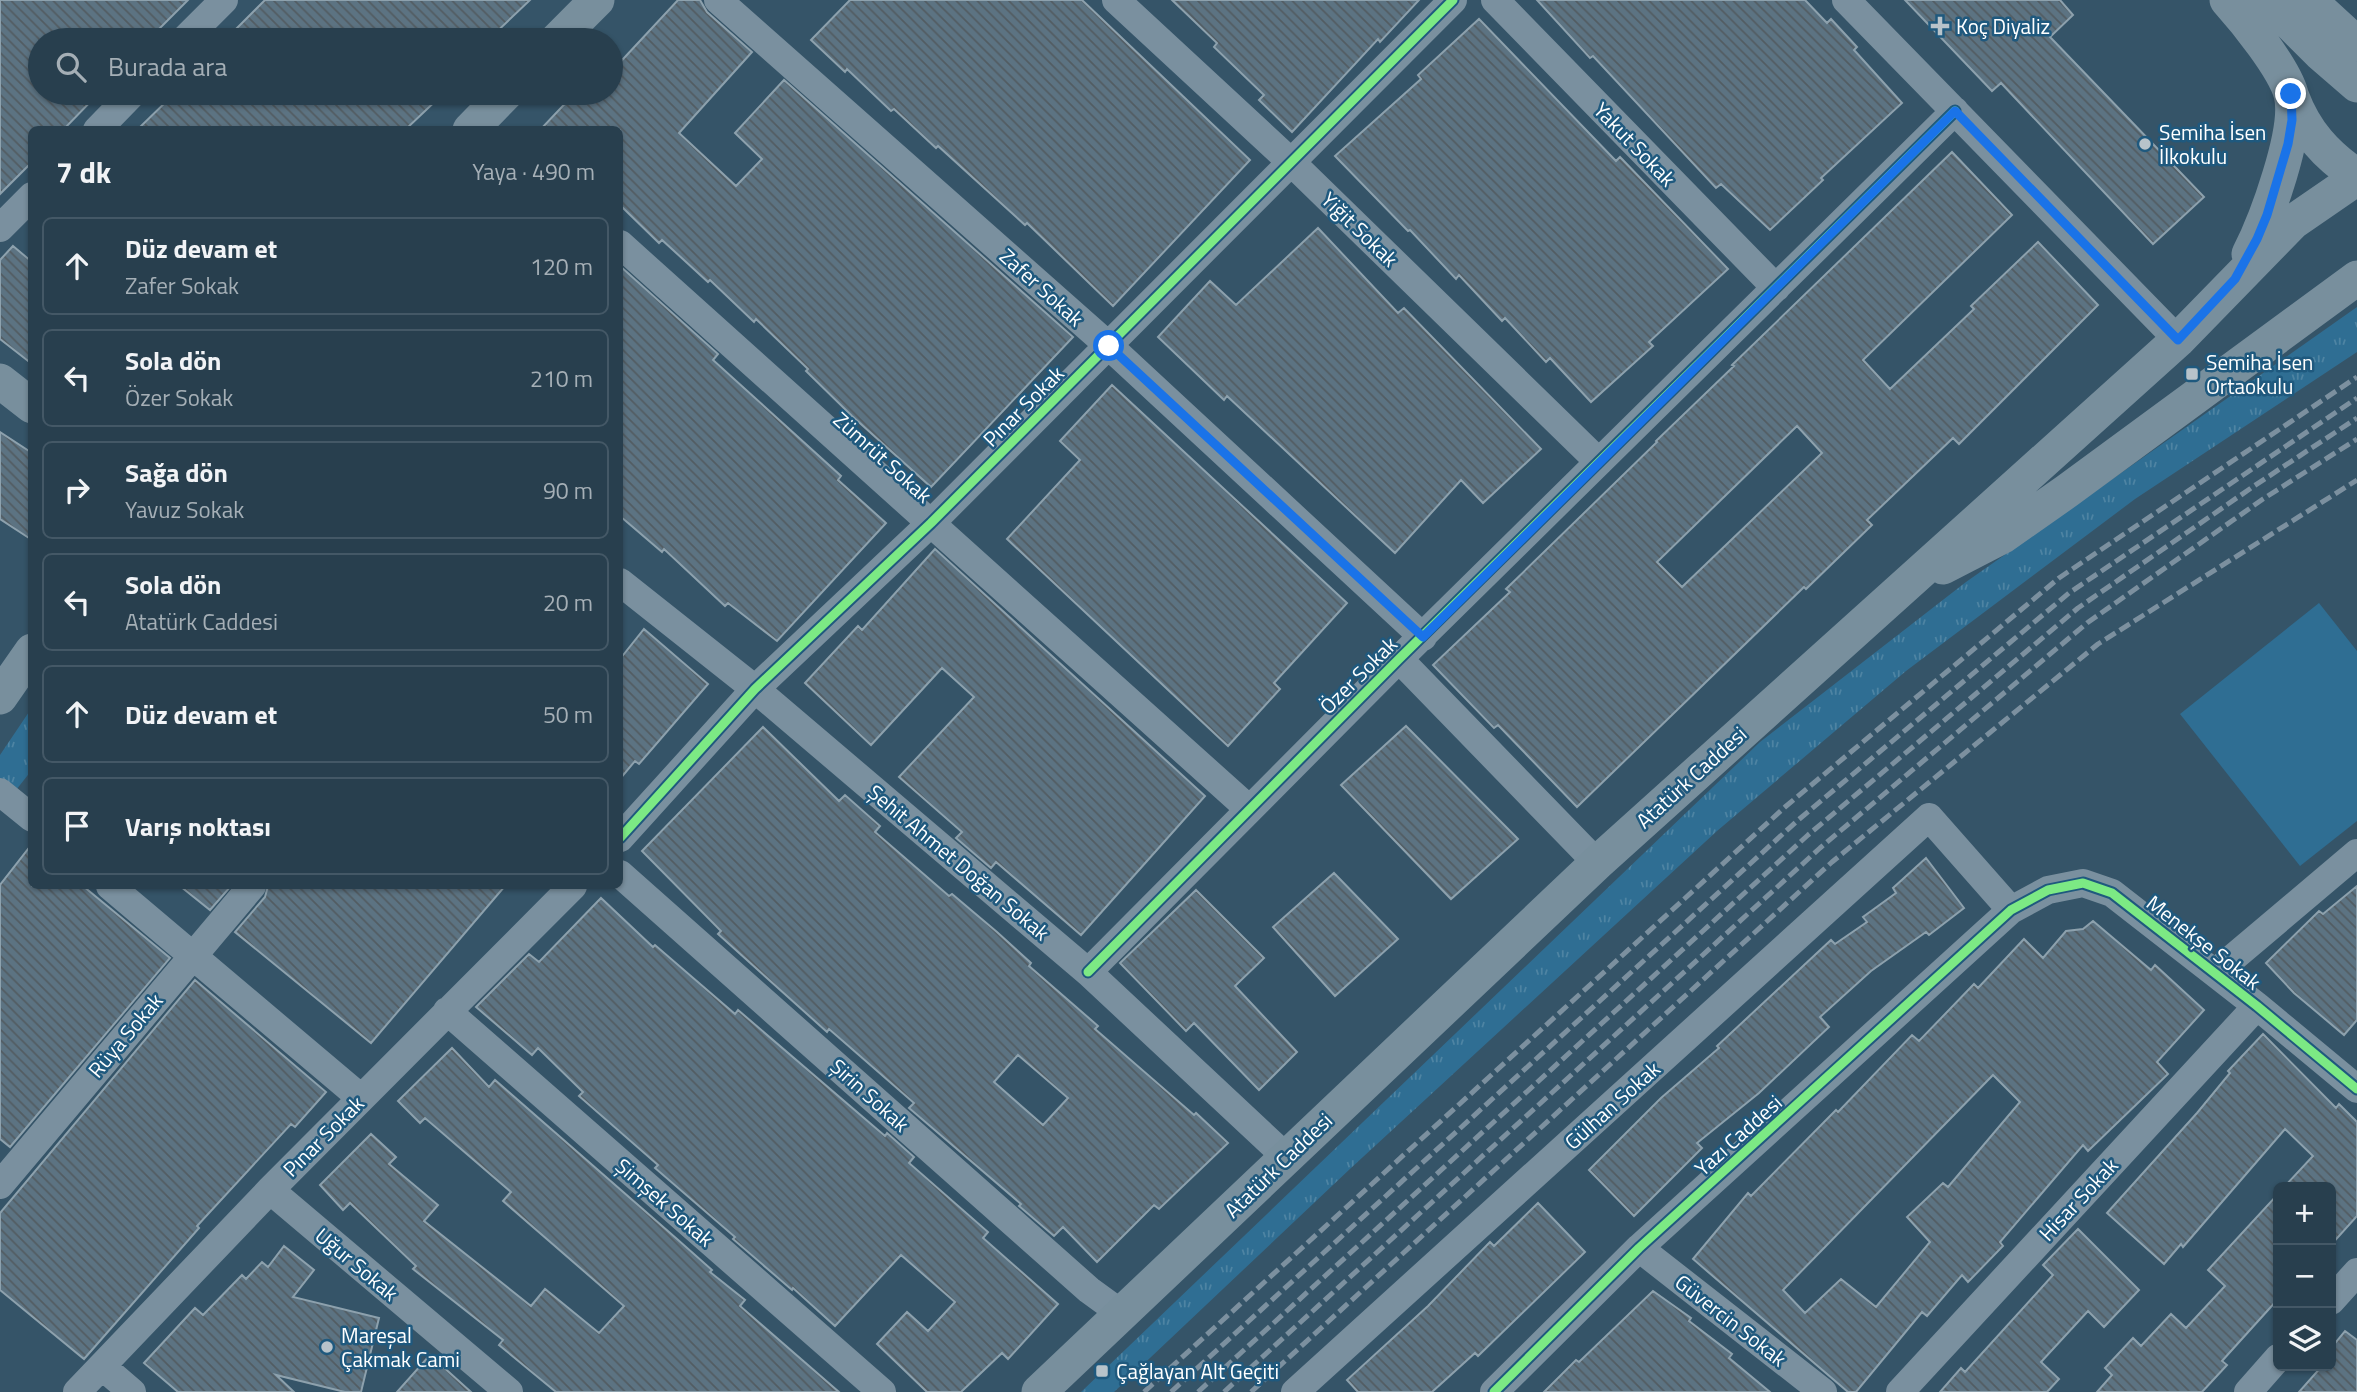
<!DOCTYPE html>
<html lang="tr">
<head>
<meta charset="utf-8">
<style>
	body { margin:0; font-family:"Titillium Web",sans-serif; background:#344a58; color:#f1f3f6 }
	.controls { position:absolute; right:21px; bottom:21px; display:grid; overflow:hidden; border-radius:10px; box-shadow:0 2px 5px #0004 }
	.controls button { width:63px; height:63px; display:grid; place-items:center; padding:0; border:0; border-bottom:2px solid #445866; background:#283f4e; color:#f1f3f6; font:35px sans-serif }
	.stop { position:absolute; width:21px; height:21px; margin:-16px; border:5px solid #1a73e8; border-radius:50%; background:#fff }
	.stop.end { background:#1a73e8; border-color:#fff; box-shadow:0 2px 7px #0008 }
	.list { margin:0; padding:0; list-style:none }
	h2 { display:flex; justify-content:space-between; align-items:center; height:91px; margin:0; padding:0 28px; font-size:30px }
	h2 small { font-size:23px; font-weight:400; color:#a5afb6 }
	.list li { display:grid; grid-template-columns:46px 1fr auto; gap:21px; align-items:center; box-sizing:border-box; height:98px; margin:0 14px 14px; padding:0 14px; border:2px solid #445866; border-radius:10px }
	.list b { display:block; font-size:26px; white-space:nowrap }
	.list p { margin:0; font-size:23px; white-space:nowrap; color:#a5afb6 }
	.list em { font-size:23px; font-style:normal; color:#a5afb6 }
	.icon { flex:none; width:38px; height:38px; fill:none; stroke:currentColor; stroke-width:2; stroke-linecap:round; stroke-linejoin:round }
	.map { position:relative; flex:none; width:2357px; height:1392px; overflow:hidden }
	.search { position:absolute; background:#283f4e; box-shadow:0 2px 5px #0004; left:28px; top:28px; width:595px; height:77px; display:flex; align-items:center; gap:18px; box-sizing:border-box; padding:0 24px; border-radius:38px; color:#a5afb6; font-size:26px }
	.panel { position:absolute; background:#283f4e; box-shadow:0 2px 5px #0004; left:28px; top:126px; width:595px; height:763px; border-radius:10px }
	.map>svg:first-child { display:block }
	.park { fill:url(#park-tufts) }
	.pitch { fill:#2f6e93 }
	.building { fill:url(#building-back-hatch); stroke:#8da1ad; stroke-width:2; fill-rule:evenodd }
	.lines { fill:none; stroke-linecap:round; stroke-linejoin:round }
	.minor { stroke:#7a909f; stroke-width:28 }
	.major { stroke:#788f9d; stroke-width:35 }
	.rail { stroke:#7c909f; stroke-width:5; stroke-dasharray:12 5; stroke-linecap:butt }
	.cycleway-casing { stroke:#1f597e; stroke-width:13 }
	.cycleway { stroke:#7ce984; stroke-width:9 }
	.route { stroke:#1a73e8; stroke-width:9 }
	.poi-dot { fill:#b8c3ca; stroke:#1f597e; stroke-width:2.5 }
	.labels { text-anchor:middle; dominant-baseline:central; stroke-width:5; stroke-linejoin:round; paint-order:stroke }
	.poi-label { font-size:21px; fill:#fff; stroke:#1f597e; text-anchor:start }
	.street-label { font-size:21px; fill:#fff; stroke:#1f597e }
</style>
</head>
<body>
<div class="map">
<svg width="2357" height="1392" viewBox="0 0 2357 1392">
	<defs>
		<pattern id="park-tufts" width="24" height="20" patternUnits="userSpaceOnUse" patternTransform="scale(1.75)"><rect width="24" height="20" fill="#2f6e93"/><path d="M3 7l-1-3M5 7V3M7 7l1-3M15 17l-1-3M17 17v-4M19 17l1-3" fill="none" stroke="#4e84a3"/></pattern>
		<pattern id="building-back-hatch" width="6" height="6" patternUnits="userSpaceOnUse" patternTransform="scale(1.75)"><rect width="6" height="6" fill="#5c7382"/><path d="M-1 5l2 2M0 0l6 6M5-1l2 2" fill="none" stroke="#525c62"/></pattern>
	</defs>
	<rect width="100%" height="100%" fill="#355468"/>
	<path class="park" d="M 2357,307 L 2357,352 L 2135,499 L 1906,671 L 1717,831 L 1351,1168 L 1114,1392 L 1081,1392 L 1760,742 L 1966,582 Z
		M 31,709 L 31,771 L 9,799 L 0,792 L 0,755 Z"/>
	<path class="pitch" d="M 2319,603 L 2357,651 L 2357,821 L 2300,866 L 2180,714 Z"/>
	<path class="building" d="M 0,0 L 188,0 L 148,40 L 40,40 L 40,93 L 99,93 L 63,130 L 32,130 L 32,162 L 0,194 Z
		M 265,0 L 530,0 L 488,40 L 225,40 Z
		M 678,0 L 700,0 L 707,12 L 752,52 L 679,133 L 736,186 L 762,159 L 735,133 L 784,80 L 1073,337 L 931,487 L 852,416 L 806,371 L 808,369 L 756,319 L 754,322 L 710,280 L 708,282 L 662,240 L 659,243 L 620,205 L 620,130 L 540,130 L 575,93 L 611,93 L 611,72 Z
		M 850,0 L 1082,0 L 1250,160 L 1113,306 L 1027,223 L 1025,225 L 938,146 L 936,148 L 894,109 L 891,111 L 847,69 L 845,72 L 811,40 Z
		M 1172,0 L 1419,0 L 1380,42 L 1378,39 L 1292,132 L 1259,100 L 1264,95 L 1214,47 L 1217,43 Z
		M 1537,0 L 1805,0 L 1827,23 L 1831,19 L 1857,47 L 1854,50 L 1902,103 L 1821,178 L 1823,180 L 1770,230 L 1721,184 L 1716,188 L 1593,56 L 1590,58 Z
		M 1905,0 L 2060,0 L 2073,15 L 2050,37 L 2204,197 L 2153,244 L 2001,83 L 1992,91 Z
		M 1479,19 L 1616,161 L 1620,157 L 1728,269 L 1649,342 L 1653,346 L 1591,402 L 1550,358 L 1546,362 L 1505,318 L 1502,321 L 1459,275 L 1456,279 L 1410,230 L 1408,231 L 1335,156 L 1421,79 L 1418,75 Z
		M 175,93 L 444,93 L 405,130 L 137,130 Z
		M 1952,152 L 2012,215 L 1863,360 L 1890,389 L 1974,309 L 1971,306 L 2038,242 L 2098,305 L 1959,444 L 1953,438 L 1867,520 L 1872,525 L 1806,589 L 1804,587 L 1577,807 L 1498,725 L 1494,728 L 1433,665 L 1510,592 L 1506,589 L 1657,442 L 1656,441 L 1734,366 L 1732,365 ZM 1797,426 L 1822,453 L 1682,587 L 1657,562 Z
		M 1318,228 L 1398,313 L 1404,308 L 1541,449 L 1483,503 L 1461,480 L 1395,553 L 1227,396 L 1224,400 L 1158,337 L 1210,281 L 1236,305 Z
		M 13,246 L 32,262 L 32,364 L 0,339 L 0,260 Z
		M 620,266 L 718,354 L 713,360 L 841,476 L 838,480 L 886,523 L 777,641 L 728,603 L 725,606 L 664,549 L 662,552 L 620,516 Z
		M 1112,385 L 1347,603 L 1274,683 L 1280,689 L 1228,746 L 1007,539 L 1080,460 L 1060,441 Z
		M 0,432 L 32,453 L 32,540 L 0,519 Z
		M 935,549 L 1205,796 L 1081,935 L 996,862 L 991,868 L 956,838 L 962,832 L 899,777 L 974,697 L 942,668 L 871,745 L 805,683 L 858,626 L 862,630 Z
		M 644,629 L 708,684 L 639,764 L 635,761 L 620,779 L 620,659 Z
		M 1406,726 L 1518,839 L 1451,899 L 1341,785 Z
		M 763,727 L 839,801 L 845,795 L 880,826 L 875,832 L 949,896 L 952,894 L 997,932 L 1031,963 L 1029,966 L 1098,1026 L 1095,1029 L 1194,1115 L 1196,1113 L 1228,1143 L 1159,1209 L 1154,1205 L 1097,1262 L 1063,1227 L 1054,1236 L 1019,1206 L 1021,1204 L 909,1108 L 914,1103 L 829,1029 L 827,1032 L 718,934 L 721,931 L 642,851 ZM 1018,1055 L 1068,1098 L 1043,1125 L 994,1082 Z
		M 32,844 L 32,886 L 83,886 L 170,958 L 10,1147 L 0,1139 L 0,885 Z
		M 1926,858 L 1964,908 L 1929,935 L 1926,932 L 1871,971 L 1820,1017 L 1829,1027 L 1759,1093 L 1697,1143 L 1702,1148 L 1634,1216 L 1589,1170 L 1661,1098 L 1719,1048 L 1717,1046 L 1831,940 L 1835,944 L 1867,922 L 1863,917 L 1896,893 L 1893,888 Z
		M 1334,873 L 1398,939 L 1335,996 L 1273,927 Z
		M 180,886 L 231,886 L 210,910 Z
		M 268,886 L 505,886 L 371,1043 L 235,932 L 265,897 Z
		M 2357,886 L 2357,1020 L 2344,1035 L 2294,993 L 2266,963 L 2319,911 L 2323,914 Z
		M 1196,890 L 1264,958 L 1235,986 L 1297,1052 L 1259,1090 L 1194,1023 L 1186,1031 L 1120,963 Z
		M 601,898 L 653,947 L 655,945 L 735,1014 L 738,1010 L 885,1136 L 887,1133 L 914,1157 L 909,1163 L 988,1232 L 983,1238 L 1058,1304 L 1008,1359 L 1002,1353 L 961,1392 L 927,1392 L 877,1344 L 907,1312 L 928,1331 L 955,1302 L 901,1255 L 835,1326 L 793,1288 L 792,1290 L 733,1239 L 735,1237 L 655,1168 L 658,1165 L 579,1096 L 583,1092 L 538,1048 L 532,1055 L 476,1007 L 529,954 L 539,962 Z
		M 2093,921 L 2151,970 L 2155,965 L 2204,1010 L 2157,1062 L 2168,1074 L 2088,1151 L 2083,1145 L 2000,1242 L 2003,1246 L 1968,1282 L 1962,1275 L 1927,1316 L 1922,1312 L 1856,1392 L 1848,1392 L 1693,1259 L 1748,1193 L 1751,1196 L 1836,1110 L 1838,1112 L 1912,1035 L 1919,1041 L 1974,984 L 1978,988 L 2024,939 L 2043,958 L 2066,931 L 2083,929 ZM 1993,1075 L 2020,1102 L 1948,1187 L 1943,1183 L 1907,1217 L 1930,1242 L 1876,1307 L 1841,1279 L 1805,1313 L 1783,1290 Z
		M 195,980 L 326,1092 L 295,1127 L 291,1124 L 197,1226 L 199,1228 L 84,1359 L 0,1290 L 0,1213 Z
		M 2263,1034 L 2336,1108 L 2339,1104 L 2357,1122 L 2357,1216 L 2331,1245 L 2331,1187 L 2284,1187 L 2313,1156 L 2285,1129 L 2183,1247 L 2181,1244 L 2164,1264 L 2107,1213 L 2197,1113 L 2230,1073 L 2228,1071 Z
		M 452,1048 L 489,1087 L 495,1080 L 677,1239 L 712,1270 L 710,1272 L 745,1300 L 740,1306 L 839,1392 L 556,1392 L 499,1345 L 503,1340 L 413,1269 L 416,1266 L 350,1203 L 343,1210 L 320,1185 L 371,1134 L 396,1157 L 389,1164 L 438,1205 L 424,1221 L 531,1306 L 545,1289 L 599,1333 L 624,1306 L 503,1201 L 511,1192 L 425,1118 L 420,1123 L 398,1101 Z
		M 2278,1194 L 2278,1299 L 2222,1361 L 2227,1365 L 2202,1392 L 2097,1392 L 2112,1375 L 2105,1368 L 2133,1338 L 2141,1346 L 2171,1314 L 2186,1328 L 2225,1286 L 2208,1270 Z
		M 1538,1203 L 1585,1252 L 1478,1356 L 1475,1353 L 1432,1392 L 1358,1392 L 1347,1380 L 1428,1306 L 1490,1242 L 1494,1246 Z
		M 2078,1229 L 2139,1290 L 2104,1327 L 2088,1311 L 2041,1362 L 2059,1379 L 2047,1392 L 1940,1392 L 1961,1368 L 1965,1372 L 2053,1275 L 2043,1265 Z
		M 284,1246 L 314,1270 L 293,1297 L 379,1318 L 361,1392 L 345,1392 L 276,1375 L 294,1392 L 178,1392 L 144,1363 L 195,1308 L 203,1315 L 242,1275 L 246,1279 L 262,1262 L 268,1267 Z
		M 1653,1291 L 1691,1318 L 1689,1321 L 1732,1354 L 1729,1358 L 1770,1392 L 1544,1392 L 1576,1360 L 1579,1362 Z
		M 2345,1331 L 2357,1340 L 2357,1392 L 2299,1392 L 2322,1366 L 2331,1366 L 2331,1348 Z
		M 430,1355 L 471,1392 L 397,1392 Z"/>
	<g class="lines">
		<path class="minor" d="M 718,0 L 1109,346 L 1423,637
			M 1116,0 L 1291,162 L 1599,462
			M 1495,0 L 1776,288
			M 1846,0 L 2178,340
			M 184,40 L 224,0
			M 97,130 L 133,93
			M 0,228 L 32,196
			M 620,244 L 1249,809
			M 620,582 L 755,689 L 1088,972 L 1286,1157
			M 1399,659 L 1597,863
			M 0,792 L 32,818
			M 620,838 L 755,689 L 931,523 L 1453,0
			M 620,874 L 1089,1290 L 1122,1314
			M 110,886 L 361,1098
			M 1088,972 L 1399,659 L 1955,111
			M 2215,973 L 2357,853
			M 447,1011 L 882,1392
			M 0,1185 L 252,886
			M 270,1190 L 509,1392
			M 1639,1248 L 1823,1392
			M 2331,1301 L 2357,1272
			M 103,1367 L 132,1392
			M 77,1392 L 270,1190 L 573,886
			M 1295,1392 L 1929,817 L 2011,910
			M 1494,1392 L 1639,1248 L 2011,910 L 2048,890 L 2083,883 L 2112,893 L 2257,1006 L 2357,1089
			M 1900,1392 L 2257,1006
			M 2248,1392 L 2278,1358"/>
		<path class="major" d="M 2227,0 C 2245,20 2284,68 2291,94 C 2300,130 2266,221 2249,254
			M 2267,0 L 2320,53 L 2357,85
			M 2309,0 L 2357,44
			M 557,40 L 597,0
			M 2292,97 C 2305,132 2326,155 2357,176
			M 470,130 L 506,93
			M 0,381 L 32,406
			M 1943,567 L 2003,536 L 2067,491 L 2357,278
			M 0,697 L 32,651
			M 1039,1392 L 1597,863 L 2178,340 L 2293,222 L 2357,178"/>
		<path class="rail" d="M 1144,1392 L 1785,807 L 2059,578 L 2357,377
			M 1171,1392 L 1797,821 L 2069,593 L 2357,398
			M 1198,1392 L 1808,835 L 2078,608 L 2254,486 L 2357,418
			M 1224,1392 L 1820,848 L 2087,623 L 2263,499 L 2357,439
			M 1251,1392 L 1832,862 L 2098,644 L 2357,480"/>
		<g class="cycleway-casing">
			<path id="cycleway" d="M 620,838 L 755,689 L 931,523 L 1453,0
				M 1088,972 L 1399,659 L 1955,111
				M 1494,1392 L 1639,1248 L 2011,910 L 2048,890 L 2083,883 L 2112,893 L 2257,1006 L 2357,1089"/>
		</g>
		<use href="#cycleway" class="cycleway"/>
	</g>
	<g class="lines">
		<path class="route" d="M 1109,346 L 1423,637 L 1955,111 L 2178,340 L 2235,279 L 2257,239 L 2267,215 L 2288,144 L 2292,120 L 2291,94"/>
	</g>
	<g class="poi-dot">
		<path d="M1936.5 15.5h7v7h7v7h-7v7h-7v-7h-7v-7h7z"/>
		<circle cx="2145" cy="144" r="7"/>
		<rect x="2185" y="367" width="14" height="14" rx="3.5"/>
		<circle cx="327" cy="1347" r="7"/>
		<rect x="1095" y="1364" width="14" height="14" rx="3.5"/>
	</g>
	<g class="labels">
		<g class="poi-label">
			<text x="1956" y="26">Koç Diyaliz</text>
			<text x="2159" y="132">Semiha İsen<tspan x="2159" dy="24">İlkokulu</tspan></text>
			<text x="2206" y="362">Semiha İsen<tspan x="2206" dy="24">Ortaokulu</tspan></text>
			<text x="341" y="1335">Mareşal<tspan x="341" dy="24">Çakmak Cami</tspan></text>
			<text x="1116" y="1371">Çağlayan Alt Geçiti</text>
		</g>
		<g class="street-label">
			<text transform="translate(1635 144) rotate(46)">Yakut Sokak</text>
			<text transform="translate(1360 229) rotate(44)">Yiğit Sokak</text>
			<text transform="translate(1042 287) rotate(42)">Zafer Sokak</text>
			<text transform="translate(1023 406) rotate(-45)">Pınar Sokak</text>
			<text transform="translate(883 457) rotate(42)">Zümrüt Sokak</text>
			<text transform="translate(1358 675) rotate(-45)">Özer Sokak</text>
			<text transform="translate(1691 777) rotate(-42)">Atatürk Caddesi</text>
			<text transform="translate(959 862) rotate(40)">Şehit Ahmet Doğan Sokak</text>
			<text transform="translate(2204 942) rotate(38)">Menekşe Sokak</text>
			<text transform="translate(125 1035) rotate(-50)">Rüya Sokak</text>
			<text transform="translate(870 1095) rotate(42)">Şirin Sokak</text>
			<text transform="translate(1612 1105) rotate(-42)">Gülhan Sokak</text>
			<text transform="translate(1738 1135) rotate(-42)">Yazı Caddesi</text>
			<text transform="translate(323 1136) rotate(-45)">Pınar Sokak</text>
			<text transform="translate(1278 1165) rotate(-44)">Atatürk Caddesi</text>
			<text transform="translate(2078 1199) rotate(-47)">Hisar Sokak</text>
			<text transform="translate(665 1202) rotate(41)">Şimşek Sokak</text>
			<text transform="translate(357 1264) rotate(40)">Uğur Sokak</text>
			<text transform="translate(1731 1320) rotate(38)">Güvercin Sokak</text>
		</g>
	</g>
</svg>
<div class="controls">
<button>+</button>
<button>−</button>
<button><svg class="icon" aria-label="layers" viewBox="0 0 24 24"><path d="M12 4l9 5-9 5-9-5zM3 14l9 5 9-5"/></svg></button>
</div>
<div class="stop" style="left:1109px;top:346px"></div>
<div class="stop end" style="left:2291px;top:94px"></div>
<div class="search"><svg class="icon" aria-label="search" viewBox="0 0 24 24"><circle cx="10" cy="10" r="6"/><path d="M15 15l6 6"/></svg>Burada ara</div>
<section class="panel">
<h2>7 dk<small>Yaya · 490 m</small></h2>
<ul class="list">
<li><svg class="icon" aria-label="ahead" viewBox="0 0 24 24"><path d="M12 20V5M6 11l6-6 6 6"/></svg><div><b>Düz devam et</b><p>Zafer Sokak</p></div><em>120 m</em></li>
<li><svg class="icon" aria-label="left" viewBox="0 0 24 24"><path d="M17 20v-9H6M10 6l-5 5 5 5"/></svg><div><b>Sola dön</b><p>Özer Sokak</p></div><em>210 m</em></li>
<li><svg class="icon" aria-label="right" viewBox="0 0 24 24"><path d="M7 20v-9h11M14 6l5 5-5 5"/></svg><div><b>Sağa dön</b><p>Yavuz Sokak</p></div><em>90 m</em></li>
<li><svg class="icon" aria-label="left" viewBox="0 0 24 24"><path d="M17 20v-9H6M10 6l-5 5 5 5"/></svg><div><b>Sola dön</b><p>Atatürk Caddesi</p></div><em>20 m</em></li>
<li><svg class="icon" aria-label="ahead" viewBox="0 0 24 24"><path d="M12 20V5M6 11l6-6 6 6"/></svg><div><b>Düz devam et</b></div><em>50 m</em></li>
<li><svg class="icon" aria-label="arrive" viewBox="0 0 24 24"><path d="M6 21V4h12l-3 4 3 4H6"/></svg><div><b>Varış noktası</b></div></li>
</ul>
</section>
</div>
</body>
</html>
